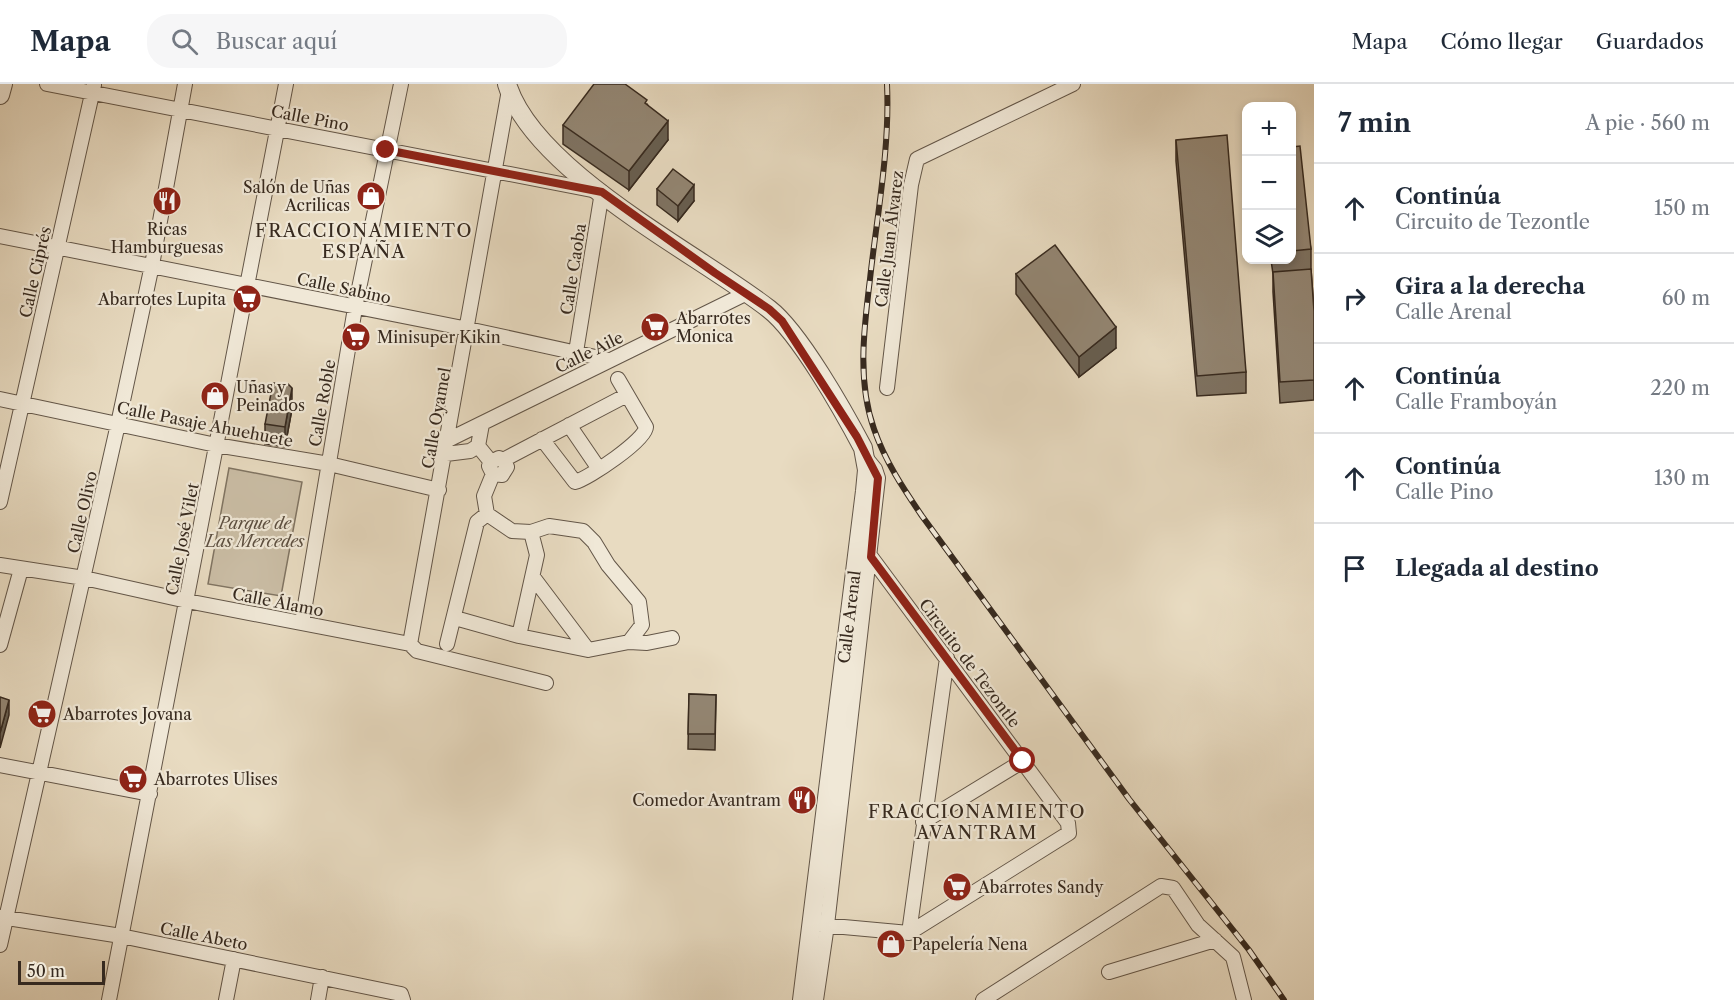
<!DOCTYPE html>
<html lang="es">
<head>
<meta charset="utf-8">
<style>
	body { margin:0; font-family:"Libre Caslon Text",serif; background:#f6f6f7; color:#1f2937 }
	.controls { position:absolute; right:18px; top:18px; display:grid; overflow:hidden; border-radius:12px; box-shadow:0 3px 9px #0003 }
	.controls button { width:54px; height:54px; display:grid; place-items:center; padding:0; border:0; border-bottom:2px solid #e0e1e3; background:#fff; color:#1f2937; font:30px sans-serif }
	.scale { position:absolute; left:18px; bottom:15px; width:87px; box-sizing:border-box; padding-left:6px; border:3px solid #372a1f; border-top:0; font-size:16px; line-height:21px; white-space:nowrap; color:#372a1f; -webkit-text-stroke:4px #f0e8d7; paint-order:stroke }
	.stop { position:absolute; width:18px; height:18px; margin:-14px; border:4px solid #8f2418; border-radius:50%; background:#fff }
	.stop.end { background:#8f2418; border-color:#fff; box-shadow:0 2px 6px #0008 }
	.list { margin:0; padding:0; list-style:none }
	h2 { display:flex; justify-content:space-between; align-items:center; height:78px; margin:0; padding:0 24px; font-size:26px }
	h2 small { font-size:20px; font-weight:400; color:#747a83 }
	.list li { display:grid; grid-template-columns:39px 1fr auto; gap:18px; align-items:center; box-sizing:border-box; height:90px; padding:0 24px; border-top:2px solid #e0e1e3 }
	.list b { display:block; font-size:22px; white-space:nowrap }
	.list p { margin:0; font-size:20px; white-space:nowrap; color:#747a83 }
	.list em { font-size:20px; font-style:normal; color:#747a83 }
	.icon { flex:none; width:33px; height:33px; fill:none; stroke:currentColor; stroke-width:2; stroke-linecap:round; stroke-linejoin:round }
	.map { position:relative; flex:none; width:1314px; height:916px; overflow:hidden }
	header { display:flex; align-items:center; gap:36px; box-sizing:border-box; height:84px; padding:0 30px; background:#fff; border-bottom:2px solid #e0e1e3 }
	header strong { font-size:28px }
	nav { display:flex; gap:33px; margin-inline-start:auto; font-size:21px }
	.search { width:420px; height:54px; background:#f6f6f7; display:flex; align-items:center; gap:15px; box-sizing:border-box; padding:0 21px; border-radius:24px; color:#747a83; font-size:22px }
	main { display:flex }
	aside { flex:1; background:#fff }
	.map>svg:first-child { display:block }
	.green { fill:#cabda5; stroke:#807462; stroke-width:1.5 }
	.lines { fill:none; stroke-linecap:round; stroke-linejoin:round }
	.minor-casing { stroke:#635648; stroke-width:16 }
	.tertiary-casing { stroke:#635648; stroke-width:20 }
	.minor { stroke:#f0e8d7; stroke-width:14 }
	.tertiary { stroke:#f0e8d7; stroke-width:18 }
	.rail-casing { stroke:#372a1f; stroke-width:6 }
	.rail { stroke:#f0e8d7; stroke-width:4; stroke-dasharray:11; stroke-linecap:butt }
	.wall { fill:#7e7363; stroke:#372a1f; stroke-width:1.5 }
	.shaded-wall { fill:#675e50; stroke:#372a1f; stroke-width:1.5 }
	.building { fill:#938673; stroke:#372a1f; stroke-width:1.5 }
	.route { stroke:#8f2418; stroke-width:8 }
	.labels { text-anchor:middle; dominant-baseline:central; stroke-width:4.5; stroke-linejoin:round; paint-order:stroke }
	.street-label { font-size:16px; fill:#372a1f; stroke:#f0e8d7 }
	.poi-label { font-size:16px; fill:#372a1f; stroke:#f0e8d7; text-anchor:start }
	.park-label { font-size:16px; font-style:italic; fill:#5c4f40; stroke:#f0e8d7 }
	.neighbourhood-label { font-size:18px; letter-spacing:1.5px; fill:#372a1f; stroke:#f0e8d7 }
</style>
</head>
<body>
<header>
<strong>Mapa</strong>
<div class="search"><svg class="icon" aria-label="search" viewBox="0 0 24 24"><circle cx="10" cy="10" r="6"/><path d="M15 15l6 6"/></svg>Buscar aquí</div>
<nav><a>Mapa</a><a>Cómo llegar</a><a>Guardados</a></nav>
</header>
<main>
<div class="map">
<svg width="1314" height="916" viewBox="0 0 1314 916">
	<rect width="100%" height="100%" fill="#e8dbc1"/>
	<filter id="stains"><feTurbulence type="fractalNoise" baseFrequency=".00333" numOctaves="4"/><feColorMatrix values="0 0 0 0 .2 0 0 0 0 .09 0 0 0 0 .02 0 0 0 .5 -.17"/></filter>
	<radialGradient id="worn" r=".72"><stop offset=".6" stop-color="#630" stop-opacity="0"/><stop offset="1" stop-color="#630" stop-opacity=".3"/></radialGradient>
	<path class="green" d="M 229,384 L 302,398 L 281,512 L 208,500 Z"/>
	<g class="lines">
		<g class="minor-casing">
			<path id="minor" d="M 47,0 L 602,108 L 576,268
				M 0,152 L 468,245 L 609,276
				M 887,304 L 911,101 L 917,75 L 1073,0
				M 0,315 L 216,361 L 329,380 L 439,406
				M 569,341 L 599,385
				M 542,355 L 575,398 C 588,395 647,355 646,343 L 618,295
				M 448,356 L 745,210
				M 478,362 L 491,378 L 489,382 L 493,390 L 502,391 L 507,383 L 503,376 L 499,374 L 491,378
				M 446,370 L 470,367 L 478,362 L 482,340
				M 503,376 L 627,311
				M 493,390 L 484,412 L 487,430 L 512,447 L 531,448 L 549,442 L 583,447 L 594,458 L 608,481 L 639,518 L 642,541 L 629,558 L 588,566 L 533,493
				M 0,418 L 94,1
				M 0,481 L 84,494 L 187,517 L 410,560 L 417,567 L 546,599
				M 455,534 L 519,552 L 588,566
				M 302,539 L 355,224 L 401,0
				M 519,552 L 537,471 L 531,448
				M 629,558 L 647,559 L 672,554
				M 410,560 L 509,6
				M 447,560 L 477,438 L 487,430
				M 0,561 L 21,485
				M 0,681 L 150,710
				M 923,738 L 1023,677
				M 0,833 L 121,852 L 401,910 L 403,916
				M 811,840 L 909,849 L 1069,749 L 1068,739 L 871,473
				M 909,849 L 947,574
				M 0,861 L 118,340 L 152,181 L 185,0
				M 1109,888 L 1215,856
				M 109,916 L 286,0
				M 226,916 L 234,875
				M 318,916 L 322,893
				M 816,916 L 827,841 L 878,394 L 875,385 L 866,374
				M 983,916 L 1161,802 L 1173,804 L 1198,841 L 1233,873 L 1244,916"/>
		</g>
		<g class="tertiary-casing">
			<path id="tertiary" d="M 507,0 C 534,88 697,169 769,225 C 799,248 844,328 863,364 L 867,386 L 865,407 L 802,916
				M 0,11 L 3,0"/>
		</g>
		<use href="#minor" class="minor"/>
		<use href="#tertiary" class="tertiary"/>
		<g class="rail-casing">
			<path id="rail" d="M 887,0 C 890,65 877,131 870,195 C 864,244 857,297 874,345 C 885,377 903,404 922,432 L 1129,715 L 1249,866 L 1284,916"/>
		</g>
		<use href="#rail" class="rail"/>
	</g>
	<path class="wall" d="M 647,20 L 668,56 L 629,106 L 563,60 L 563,41 Z
		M 1176,56 L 1246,288 L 1246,309 L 1197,312 L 1176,77 Z
		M 1292,63 L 1311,165 L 1311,185 L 1314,227 L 1314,316 L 1280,319 L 1273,208 L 1273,190 L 1271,176 L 1292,176 Z
		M 657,105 L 694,117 L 678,137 L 657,121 Z
		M 1016,190 L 1116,264 L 1079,293 L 1016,210 Z
		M 292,325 L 285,363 L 265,360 L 265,340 Z
		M 689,610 L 716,611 L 715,666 L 688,665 Z"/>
	<path class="shaded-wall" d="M 668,37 L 668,56 L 629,106 L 629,87 Z
		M 694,101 L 694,117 L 678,137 L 678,122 Z
		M 1116,243 L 1116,264 L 1079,293 L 1079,273 Z
		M 292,304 L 292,325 L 285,363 L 285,343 Z
		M 9,616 L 9,631 L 0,664 L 0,649 Z"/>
	<path class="building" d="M 594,0 L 625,0 L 647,16 L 645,19 L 668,37 L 629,87 L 563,41 Z
		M 1227,51 L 1246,288 L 1197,292 L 1176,56 Z
		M 1300,62 L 1311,165 L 1292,167 L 1292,63 Z
		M 673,85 L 694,101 L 678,122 L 657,105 Z
		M 1055,161 L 1116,243 L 1079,273 L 1016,190 Z
		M 1311,185 L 1314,227 L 1314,296 L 1280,298 L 1273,188 Z
		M 273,299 L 288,300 L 292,304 L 285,343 L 265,340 Z
		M 689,610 L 716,611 L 715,650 L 688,650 Z
		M 0,613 L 9,616 L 0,649 Z"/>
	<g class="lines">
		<path class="route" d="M 386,66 L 602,108 L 715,189 L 769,225 L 782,237 L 857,353 L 878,394 L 871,473 L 1023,677"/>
	</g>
	<defs>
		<g id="shop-disc" transform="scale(1.5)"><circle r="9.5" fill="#8f2418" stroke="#f0e8d7"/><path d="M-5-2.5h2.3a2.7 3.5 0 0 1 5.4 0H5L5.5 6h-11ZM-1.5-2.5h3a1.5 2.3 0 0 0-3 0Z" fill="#fff"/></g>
		<g id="restaurant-disc" transform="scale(1.5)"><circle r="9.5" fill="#8f2418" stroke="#f0e8d7"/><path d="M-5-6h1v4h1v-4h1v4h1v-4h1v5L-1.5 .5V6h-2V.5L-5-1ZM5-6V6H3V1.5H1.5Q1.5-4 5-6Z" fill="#fff"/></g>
		<g id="supermarket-disc" transform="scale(1.5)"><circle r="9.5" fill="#8f2418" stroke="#f0e8d7"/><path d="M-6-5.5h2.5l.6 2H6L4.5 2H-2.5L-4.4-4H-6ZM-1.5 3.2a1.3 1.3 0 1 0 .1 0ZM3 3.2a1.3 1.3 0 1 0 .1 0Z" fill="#fff"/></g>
	</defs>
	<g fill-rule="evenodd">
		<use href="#shop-disc" x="371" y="112"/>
		<use href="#restaurant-disc" x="167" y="117"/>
		<use href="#supermarket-disc" x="247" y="215"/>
		<use href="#supermarket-disc" x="655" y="243"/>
		<use href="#supermarket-disc" x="356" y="253"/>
		<use href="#shop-disc" x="215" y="312"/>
		<use href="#supermarket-disc" x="42" y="630"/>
		<use href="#supermarket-disc" x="133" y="695"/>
		<use href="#restaurant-disc" x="802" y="716"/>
		<use href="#supermarket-disc" x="957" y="803"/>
		<use href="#shop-disc" x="891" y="860"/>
	</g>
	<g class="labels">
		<g class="street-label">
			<text transform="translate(310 34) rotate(11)">Calle Pino</text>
			<text transform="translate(889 155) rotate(-83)">Calle Juan Álvarez</text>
			<text transform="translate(573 185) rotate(-81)">Calle Caoba</text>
			<text transform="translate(35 188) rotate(-77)">Calle Ciprés</text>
			<text transform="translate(344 204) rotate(12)">Calle Sabino</text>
			<text transform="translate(589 268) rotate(-26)">Calle Aile</text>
			<text transform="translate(322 319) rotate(-80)">Calle Roble</text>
			<text transform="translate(436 334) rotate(-80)">Calle Oyamel</text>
			<text transform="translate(205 340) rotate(11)">Calle Pasaje Ahuehuete</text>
			<text transform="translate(82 428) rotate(-77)">Calle Olivo</text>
			<text transform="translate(182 455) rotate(-79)">Calle José Vilet</text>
			<text transform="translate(278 518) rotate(11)">Calle Álamo</text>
			<text transform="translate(849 533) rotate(-83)">Calle Arenal</text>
			<text transform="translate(970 579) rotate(53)">Circuito de Tezontle</text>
			<text transform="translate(204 852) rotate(11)">Calle Abeto</text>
		</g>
		<g class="poi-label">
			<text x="350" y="103" text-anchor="end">Salón de Uñas<tspan x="350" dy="18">Acrilicas</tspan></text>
			<text x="167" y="145" text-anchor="middle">Ricas<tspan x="167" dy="18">Hamburguesas</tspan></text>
			<text x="226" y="215" text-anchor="end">Abarrotes Lupita</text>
			<text x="676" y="234">Abarrotes<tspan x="676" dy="18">Monica</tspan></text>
			<text x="377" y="253">Minisuper Kikin</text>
			<text x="236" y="303">Uñas y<tspan x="236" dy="18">Peinados</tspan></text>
			<text x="63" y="630">Abarrotes Jovana</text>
			<text x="154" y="695">Abarrotes Ulises</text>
			<text x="781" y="716" text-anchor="end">Comedor Avantram</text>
			<text x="978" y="803">Abarrotes Sandy</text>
			<text x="912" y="860">Papelería Nena</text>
		</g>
		<g class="park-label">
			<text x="255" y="439">Parque de<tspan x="255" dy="18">Las Mercedes</tspan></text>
		</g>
		<g class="neighbourhood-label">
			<text x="364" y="147">FRACCIONAMIENTO<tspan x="364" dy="21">ESPAÑA</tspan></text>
			<text x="977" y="728">FRACCIONAMIENTO<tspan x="977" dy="21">AVANTRAM</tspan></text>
		</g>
	</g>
	<rect width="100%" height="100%" filter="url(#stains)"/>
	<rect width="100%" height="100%" fill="url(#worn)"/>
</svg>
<div class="controls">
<button>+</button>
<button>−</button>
<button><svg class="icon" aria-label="layers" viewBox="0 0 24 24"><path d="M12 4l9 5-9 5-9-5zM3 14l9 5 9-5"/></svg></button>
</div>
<div class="scale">50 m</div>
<div class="stop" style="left:1023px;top:677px"></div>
<div class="stop end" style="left:386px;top:66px"></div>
</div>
<aside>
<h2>7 min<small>A pie · 560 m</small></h2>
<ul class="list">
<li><svg class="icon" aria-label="ahead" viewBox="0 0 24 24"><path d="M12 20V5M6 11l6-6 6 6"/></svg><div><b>Continúa</b><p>Circuito de Tezontle</p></div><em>150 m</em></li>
<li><svg class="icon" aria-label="right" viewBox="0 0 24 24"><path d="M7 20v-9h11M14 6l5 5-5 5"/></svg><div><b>Gira a la derecha</b><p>Calle Arenal</p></div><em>60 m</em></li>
<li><svg class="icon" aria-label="ahead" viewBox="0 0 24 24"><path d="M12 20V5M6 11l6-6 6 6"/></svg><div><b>Continúa</b><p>Calle Framboyán</p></div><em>220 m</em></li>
<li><svg class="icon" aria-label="ahead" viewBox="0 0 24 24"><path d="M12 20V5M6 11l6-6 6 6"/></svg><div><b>Continúa</b><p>Calle Pino</p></div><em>130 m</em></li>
<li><svg class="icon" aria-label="arrive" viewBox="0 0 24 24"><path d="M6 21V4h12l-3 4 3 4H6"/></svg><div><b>Llegada al destino</b></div></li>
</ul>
</aside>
</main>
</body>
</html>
